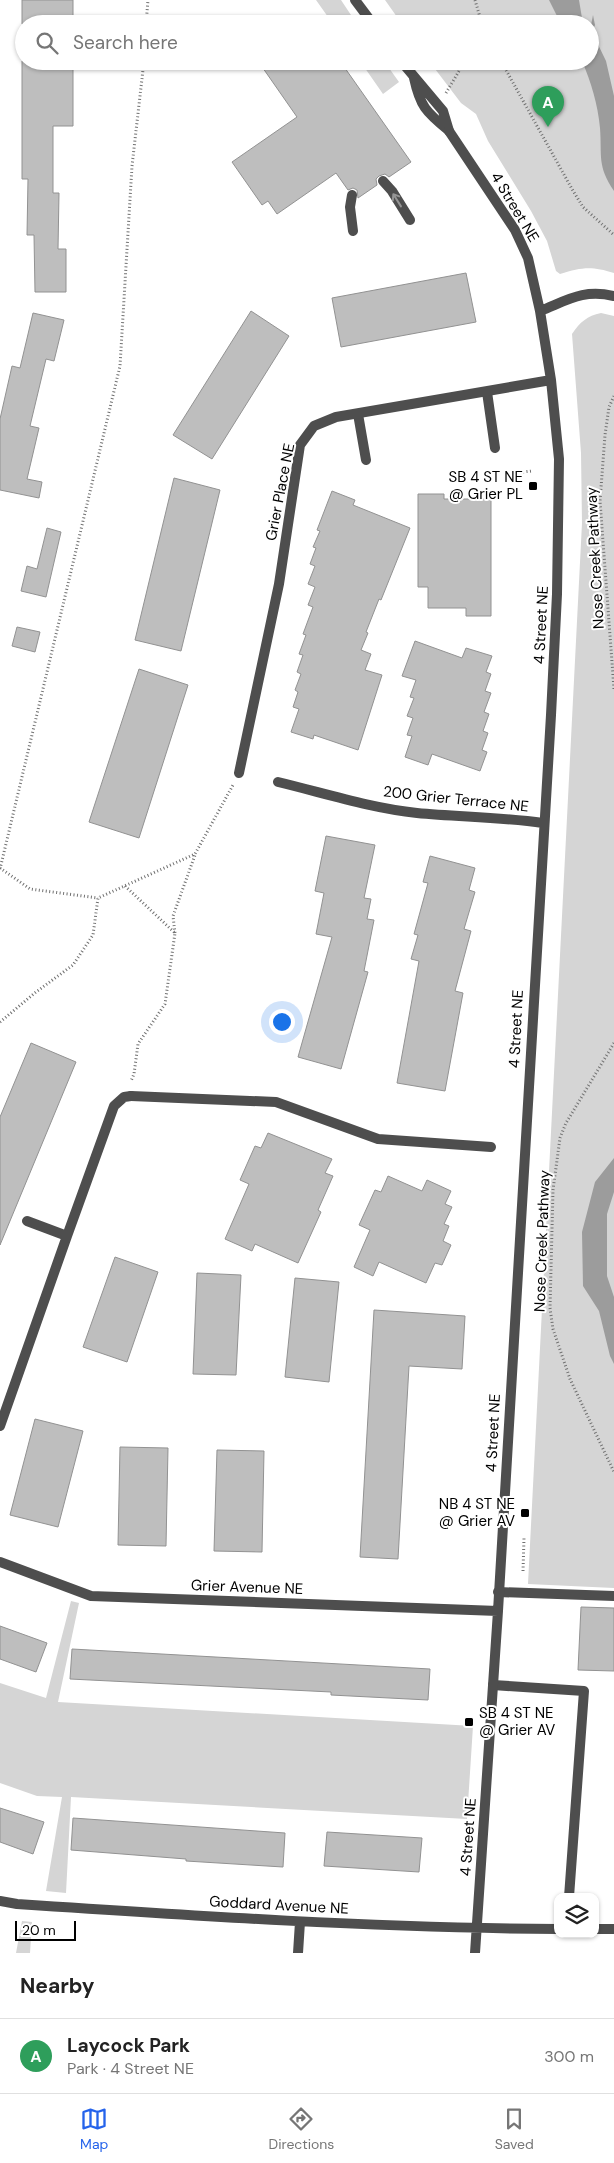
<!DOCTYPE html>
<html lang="en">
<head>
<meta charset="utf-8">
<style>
	body { margin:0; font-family:"DM Sans",sans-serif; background:#f6f6f6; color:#222 }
	.controls { position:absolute; right:15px; bottom:15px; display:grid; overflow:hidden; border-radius:10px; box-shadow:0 1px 4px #0004 }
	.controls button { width:45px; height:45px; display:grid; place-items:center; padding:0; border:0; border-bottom:1px solid #e0e0e0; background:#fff; color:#222; font:25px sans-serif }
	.scale { position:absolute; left:15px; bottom:12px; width:61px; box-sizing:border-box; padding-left:5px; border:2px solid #000; border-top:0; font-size:14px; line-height:18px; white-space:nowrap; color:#000; -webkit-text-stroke:4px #fff; paint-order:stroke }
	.you { position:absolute; left:281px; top:1021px; width:18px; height:18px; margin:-12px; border:4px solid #fff; border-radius:50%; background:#1a73e8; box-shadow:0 0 0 8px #1a73e833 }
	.badge { display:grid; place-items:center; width:32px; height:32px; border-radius:50%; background:#2563eb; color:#fff; font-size:16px; font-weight:700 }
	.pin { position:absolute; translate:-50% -41px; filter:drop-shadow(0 1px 2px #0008) }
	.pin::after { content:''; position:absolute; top:26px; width:18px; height:15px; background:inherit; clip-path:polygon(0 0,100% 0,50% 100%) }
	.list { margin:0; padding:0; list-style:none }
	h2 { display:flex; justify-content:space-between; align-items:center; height:65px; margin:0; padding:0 20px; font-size:21px }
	h2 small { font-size:16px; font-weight:400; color:#767676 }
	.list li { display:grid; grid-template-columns:32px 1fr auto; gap:15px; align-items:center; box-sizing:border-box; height:75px; padding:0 20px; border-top:1px solid #e0e0e0 }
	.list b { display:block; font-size:19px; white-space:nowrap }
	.list p { margin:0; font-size:16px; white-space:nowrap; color:#767676 }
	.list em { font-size:16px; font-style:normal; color:#767676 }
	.icon { flex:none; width:28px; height:28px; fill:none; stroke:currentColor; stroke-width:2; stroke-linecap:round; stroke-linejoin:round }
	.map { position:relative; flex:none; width:614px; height:1953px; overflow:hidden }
	.search { position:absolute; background:#fff; box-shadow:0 1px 4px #0004; left:15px; right:15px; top:15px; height:55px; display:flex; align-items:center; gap:12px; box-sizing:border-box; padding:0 18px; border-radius:28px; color:#767676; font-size:19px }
	.sheet { height:140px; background:#fff }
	nav { display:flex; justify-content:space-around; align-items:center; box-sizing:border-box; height:70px; border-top:1px solid #e0e0e0; background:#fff; font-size:14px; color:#767676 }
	nav a { display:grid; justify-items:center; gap:2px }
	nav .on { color:#2563eb }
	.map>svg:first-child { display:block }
	.green { fill:#d5d5d5 }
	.water { fill:#9c9c9c }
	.building { fill:#bebebe; stroke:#929292 }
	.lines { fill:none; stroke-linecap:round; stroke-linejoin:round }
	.path { stroke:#707070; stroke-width:3; stroke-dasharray:1 2.5; stroke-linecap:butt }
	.service { stroke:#4e4e4e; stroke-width:10 }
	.minor { stroke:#4e4e4e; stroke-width:10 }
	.oneway { stroke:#959595 }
	.poi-dot { fill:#000; stroke:#fff; stroke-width:2 }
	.labels { text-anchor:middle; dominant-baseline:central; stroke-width:4; stroke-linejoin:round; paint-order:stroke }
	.street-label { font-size:15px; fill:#000; stroke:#fff }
	.poi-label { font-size:15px; fill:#000; stroke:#fff; text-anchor:end }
</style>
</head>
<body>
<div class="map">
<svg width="614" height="1953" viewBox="0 0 614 1953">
	<rect width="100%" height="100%" fill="#fff"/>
	<path class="green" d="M 316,0 L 341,0 L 357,24 L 333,24 Z
		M 385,0 L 614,0 L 614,273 C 592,266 582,267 560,274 L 556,271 L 547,241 L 531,211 L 488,141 L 476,114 L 461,103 L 429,61 L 590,61 L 590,24 L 402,24 Z
		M 360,61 L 384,61 L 399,82 L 383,94 Z
		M 601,313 L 614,316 L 614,1588 L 528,1584 L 582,523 L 581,453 L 572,334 C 580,322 587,316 601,313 Z
		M 71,1601 L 79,1603 L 58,1702 L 473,1726 L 467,1819 L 71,1797 L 66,1893 L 46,1891 L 62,1797 L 37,1796 L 0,1783 L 0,1683 L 46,1698 Z
		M 22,1921 L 32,1922 L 30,1953 L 16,1953 Z"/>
	<path class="water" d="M 549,0 L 579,0 L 583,24 L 561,24 Z
		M 593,15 L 595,25 L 592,32 L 606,61 L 614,96 L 614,191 C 597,166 602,156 600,128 C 598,105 591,82 582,61 L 590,61 L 590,30 Z
		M 614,1158 L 614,1192 L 607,1214 L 607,1276 L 614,1297 L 614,1364 L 610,1356 L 599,1311 L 583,1286 L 582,1232 L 595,1182 Z"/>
	<path class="building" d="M 22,0 L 73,0 L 73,24 L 22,24 Z
		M 22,61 L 73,61 L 73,126 L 53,126 L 53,193 L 59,193 L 58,249 L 66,249 L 66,292 L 35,292 L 34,235 L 27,235 L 28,179 L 22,179 Z
		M 258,61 L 340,61 L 411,162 L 389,177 L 385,174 L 379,176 L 376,179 L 377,185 L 358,198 L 357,190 L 353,188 L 348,190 L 336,173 L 277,214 L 268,201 L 262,205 L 232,162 L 297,117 Z
		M 466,273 L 476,322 L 341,347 L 332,298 Z
		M 251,311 L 289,336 L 212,459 L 173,435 Z
		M 33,313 L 64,320 L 54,361 L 46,359 L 30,426 L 39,428 L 27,479 L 42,482 L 39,498 L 0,490 L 0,419 L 12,366 L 20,368 Z
		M 174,478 L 220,490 L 181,651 L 135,640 Z
		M 332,491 L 355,500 L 353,505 L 410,528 L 381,600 L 379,599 L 366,632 L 368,633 L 361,650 L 371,654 L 365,670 L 382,675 L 358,750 L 314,735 L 313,739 L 291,732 L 299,709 L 293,707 L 298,692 L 295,690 L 301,674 L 297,672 L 303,655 L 299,654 L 306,635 L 303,634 L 313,607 L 308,605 L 315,587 L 308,584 L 315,566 L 310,564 L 316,548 L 313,547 L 320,531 L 317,530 Z
		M 418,494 L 444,494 L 444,499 L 491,499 L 491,616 L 466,616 L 466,608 L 428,608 L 428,587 L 418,587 Z
		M 47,528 L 61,532 L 46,597 L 21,591 L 27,566 L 37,569 Z
		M 17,627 L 40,632 L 35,652 L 12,646 Z
		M 415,641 L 462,658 L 466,648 L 492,656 L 486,672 L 491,674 L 485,691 L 491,693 L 484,712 L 489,714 L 483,731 L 488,733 L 482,750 L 487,752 L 480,771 L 432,754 L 428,765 L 405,757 L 412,736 L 407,735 L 413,718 L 407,716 L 414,698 L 410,697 L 416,680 L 402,676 Z
		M 139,669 L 188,685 L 139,838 L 89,822 Z
		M 326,836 L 375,845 L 364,898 L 371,899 L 367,919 L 374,920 L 364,971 L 368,972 L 341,1069 L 298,1057 L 332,937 L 316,934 L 324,893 L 315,891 Z
		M 430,856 L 475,868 L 469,890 L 475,892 L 464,929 L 471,931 L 455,991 L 463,993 L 445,1091 L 397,1083 L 419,961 L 411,959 L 418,935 L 414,934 L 428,883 L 423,882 Z
		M 31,1043 L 76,1062 L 0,1245 L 0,1117 Z
		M 268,1133 L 332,1159 L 325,1173 L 333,1176 L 318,1210 L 321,1212 L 298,1263 L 255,1244 L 252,1251 L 225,1239 L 249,1184 L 240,1180 L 255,1146 L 261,1148 Z
		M 388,1176 L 422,1191 L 427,1180 L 451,1191 L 445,1204 L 452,1207 L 444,1224 L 449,1226 L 443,1241 L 451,1245 L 442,1265 L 435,1263 L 426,1283 L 379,1262 L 373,1276 L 354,1267 L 370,1230 L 359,1225 L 375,1190 L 381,1192 Z
		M 115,1257 L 158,1272 L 127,1362 L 83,1347 Z
		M 197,1273 L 241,1275 L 236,1375 L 193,1374 Z
		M 295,1278 L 339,1282 L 329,1382 L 285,1377 Z
		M 374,1310 L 465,1316 L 462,1369 L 409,1366 L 398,1559 L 360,1557 Z
		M 35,1419 L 83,1431 L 58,1527 L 10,1515 Z
		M 120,1447 L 168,1448 L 166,1546 L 118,1545 Z
		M 217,1450 L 264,1451 L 262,1552 L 214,1551 Z
		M 581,1607 L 614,1608 L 614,1671 L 578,1670 Z
		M 0,1626 L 47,1643 L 36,1672 L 0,1659 Z
		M 72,1649 L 430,1669 L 428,1700 L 331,1695 L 331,1692 L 70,1679 Z
		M 0,1808 L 44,1822 L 33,1854 L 0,1842 Z
		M 73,1818 L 285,1833 L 283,1867 L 186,1861 L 186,1859 L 71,1850 Z
		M 327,1832 L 422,1838 L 419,1872 L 324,1866 Z"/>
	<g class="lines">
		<path class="path" d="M 475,0 L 482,24
			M 146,24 L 148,0
			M 501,61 L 572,189 L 583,207 L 614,235
			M 446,93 L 465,61
			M 614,396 L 609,407 L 605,435 L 600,501 L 614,689
			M 523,472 L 532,471
			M 0,868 L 30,889 L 98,898
			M 0,869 L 120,366 L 132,166 L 144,61
			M 125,886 L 175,933 L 165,1004 L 138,1044 L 134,1074 L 131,1081
			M 175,933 L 173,916 L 195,855
			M 0,1022 L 36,992 L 73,965 L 93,935 L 98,898 L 195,854 L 233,785
			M 614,1043 L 566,1123 L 560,1138 L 553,1190 L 550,1308 L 553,1329 L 570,1379 L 614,1472
			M 523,1571 L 524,1538"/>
		<path class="service" d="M 355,0 L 373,24
			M 401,61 L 443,111 L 449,131
			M 414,78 C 420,106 426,112 448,130
			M 383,181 L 392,191 L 410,220
			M 352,195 L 350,207 L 353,231
			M 487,392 L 495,448
			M 358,414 L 366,460
			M 67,1236 L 114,1106 L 124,1097 L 131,1096
			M 0,1426 L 67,1236 L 27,1221
			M 498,1592 L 614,1596
			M 493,1685 L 584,1691 L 569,1897"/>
		<path class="minor" d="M 449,131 L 515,230 L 528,258 L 540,311 L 551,380 L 559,459 L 557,594 L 551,715 L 498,1611 L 475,1953
			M 540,311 C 568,300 583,289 614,296
			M 239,773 L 279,584 L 300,445 L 314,426 L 336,417 L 551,380
			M 278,782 C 324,793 370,808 417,813 C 459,817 501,817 543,823
			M 131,1096 L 276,1102 L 378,1139 L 491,1147
			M 0,1562 L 91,1596 L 498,1611
			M 0,1901 L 17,1904 C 197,1916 377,1928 558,1929
			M 595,1929 L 614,1929
			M 298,1953 L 300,1922"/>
	</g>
	<defs><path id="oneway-shaft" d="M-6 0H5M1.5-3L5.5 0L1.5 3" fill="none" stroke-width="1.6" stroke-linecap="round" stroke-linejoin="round" transform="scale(1.25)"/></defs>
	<use class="oneway" href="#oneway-shaft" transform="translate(397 200) rotate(-122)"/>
	<g class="poi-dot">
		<rect x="528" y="481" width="10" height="10" rx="2.5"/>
		<rect x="520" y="1508" width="10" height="10" rx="2.5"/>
		<rect x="464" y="1717" width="10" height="10" rx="2.5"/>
	</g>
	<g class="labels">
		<g class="street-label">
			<text transform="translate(515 207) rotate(59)">4 Street NE</text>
			<text transform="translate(280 492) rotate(-79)">Grier Place NE</text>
			<text transform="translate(595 558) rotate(-93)">Nose Creek Pathway</text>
			<text transform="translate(541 625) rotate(-87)">4 Street NE</text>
			<text transform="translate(456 799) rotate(6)">200 Grier Terrace NE</text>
			<text transform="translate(516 1029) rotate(-87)">4 Street NE</text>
			<text transform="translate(542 1241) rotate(-88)">Nose Creek Pathway</text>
			<text transform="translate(493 1433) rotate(-87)">4 Street NE</text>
			<text transform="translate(247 1587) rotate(2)">Grier Avenue NE</text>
			<text transform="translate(468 1837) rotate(-86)">4 Street NE</text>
			<text transform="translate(279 1905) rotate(3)">Goddard Avenue NE</text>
		</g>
		<g class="poi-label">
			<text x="523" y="477">SB 4 ST NE<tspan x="523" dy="17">@ Grier PL</tspan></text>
			<text x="515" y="1504">NB 4 ST NE<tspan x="515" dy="17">@ Grier AV</tspan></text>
			<text x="479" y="1713" text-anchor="start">SB 4 ST NE<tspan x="479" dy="17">@ Grier AV</tspan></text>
		</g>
	</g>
</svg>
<div class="controls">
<button><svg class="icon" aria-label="layers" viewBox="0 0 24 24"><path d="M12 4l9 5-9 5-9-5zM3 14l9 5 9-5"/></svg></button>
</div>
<div class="scale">20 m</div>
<div class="you"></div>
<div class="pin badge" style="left:548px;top:127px;background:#2e9e5b">A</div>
<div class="search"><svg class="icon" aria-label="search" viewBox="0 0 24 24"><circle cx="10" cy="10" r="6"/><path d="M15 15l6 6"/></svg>Search here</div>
</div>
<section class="sheet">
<h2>Nearby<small></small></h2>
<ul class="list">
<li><span class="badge" style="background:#2e9e5b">A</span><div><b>Laycock Park</b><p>Park · 4 Street NE</p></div><em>300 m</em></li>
</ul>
</section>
<nav>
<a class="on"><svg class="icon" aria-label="map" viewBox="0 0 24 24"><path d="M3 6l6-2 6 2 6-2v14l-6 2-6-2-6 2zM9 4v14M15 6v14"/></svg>Map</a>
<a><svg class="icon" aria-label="directions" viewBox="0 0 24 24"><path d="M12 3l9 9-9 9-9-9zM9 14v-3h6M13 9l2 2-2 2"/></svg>Directions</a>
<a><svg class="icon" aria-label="saved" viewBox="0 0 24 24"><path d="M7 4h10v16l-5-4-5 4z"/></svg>Saved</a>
</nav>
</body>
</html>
